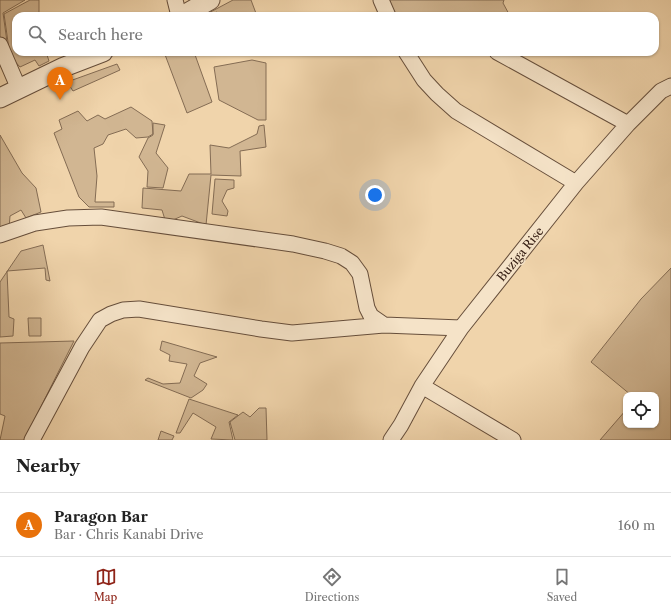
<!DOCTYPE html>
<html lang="en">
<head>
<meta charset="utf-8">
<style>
	body { margin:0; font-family:"Libre Caslon Text",serif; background:#f6f6f6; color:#222 }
	.controls { position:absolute; right:12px; bottom:12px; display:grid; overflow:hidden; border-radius:8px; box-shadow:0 1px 3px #0004 }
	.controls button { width:36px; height:36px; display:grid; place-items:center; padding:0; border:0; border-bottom:1px solid #e0e0e0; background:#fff; color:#222; font:20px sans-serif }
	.you { position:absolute; left:375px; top:195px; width:14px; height:14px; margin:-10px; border:3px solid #fff; border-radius:50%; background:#1a73e8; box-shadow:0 0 0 6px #1a73e833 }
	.badge { display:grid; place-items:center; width:26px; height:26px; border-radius:50%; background:#8f2418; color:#fff; font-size:13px; font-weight:700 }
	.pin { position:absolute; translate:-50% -33px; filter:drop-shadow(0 1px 2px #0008) }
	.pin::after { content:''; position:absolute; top:21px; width:14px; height:12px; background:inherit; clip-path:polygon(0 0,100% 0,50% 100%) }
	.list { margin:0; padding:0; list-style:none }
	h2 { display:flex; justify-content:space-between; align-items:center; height:52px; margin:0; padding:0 16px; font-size:17px }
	h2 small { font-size:13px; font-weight:400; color:#767676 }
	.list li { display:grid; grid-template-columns:26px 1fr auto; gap:12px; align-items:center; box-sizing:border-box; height:64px; padding:0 16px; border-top:1px solid #e0e0e0 }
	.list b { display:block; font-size:15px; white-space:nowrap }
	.list p { margin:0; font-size:13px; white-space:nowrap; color:#767676 }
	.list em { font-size:13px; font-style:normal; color:#767676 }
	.icon { flex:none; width:22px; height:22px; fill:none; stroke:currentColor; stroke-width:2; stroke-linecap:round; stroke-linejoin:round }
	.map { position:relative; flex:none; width:671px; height:440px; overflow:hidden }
	.search { position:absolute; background:#fff; box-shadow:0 1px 3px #0004; left:12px; right:12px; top:12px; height:44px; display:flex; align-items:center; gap:10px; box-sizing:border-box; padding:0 14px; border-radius:12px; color:#767676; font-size:15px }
	.sheet { height:116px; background:#fff }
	nav { display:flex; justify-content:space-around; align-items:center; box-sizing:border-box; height:56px; border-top:1px solid #e0e0e0; background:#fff; font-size:11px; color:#767676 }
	nav a { display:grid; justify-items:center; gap:2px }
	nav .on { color:#8f2418 }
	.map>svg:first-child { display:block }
	.green { fill:#d1b692; stroke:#846c54 }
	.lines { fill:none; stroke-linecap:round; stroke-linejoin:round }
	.minor-casing { stroke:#664e3b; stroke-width:17 }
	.tertiary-casing { stroke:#664e3b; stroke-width:21 }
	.minor { stroke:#f5e3c8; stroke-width:15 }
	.tertiary { stroke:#f5e3c8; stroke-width:19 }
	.labels { text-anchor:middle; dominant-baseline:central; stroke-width:3; stroke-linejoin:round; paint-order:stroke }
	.street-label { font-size:12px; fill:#382116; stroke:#f5e3c8 }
</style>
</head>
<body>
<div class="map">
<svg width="671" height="440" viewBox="0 0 671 440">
	<rect width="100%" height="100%" fill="#f0d4ab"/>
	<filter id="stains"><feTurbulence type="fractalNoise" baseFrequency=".005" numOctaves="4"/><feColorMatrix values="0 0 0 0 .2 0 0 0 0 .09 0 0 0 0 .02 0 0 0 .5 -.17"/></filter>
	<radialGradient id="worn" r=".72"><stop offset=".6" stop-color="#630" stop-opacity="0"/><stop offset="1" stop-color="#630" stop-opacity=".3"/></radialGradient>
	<path class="green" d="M 0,0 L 25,0 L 3,13 L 9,56 L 0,61 Z
		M 30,0 L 39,0 L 39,16 L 16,16 L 16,52 L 46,52 L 49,61 L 39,66 L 35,60 L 20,67 L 10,56 L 4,14 Z
		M 233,0 L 251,0 L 257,16 L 227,16 L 216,12 L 214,16 L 203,16 Z
		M 389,0 L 504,0 L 503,3 L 510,16 L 396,16 Z
		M 164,52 L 194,52 L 212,102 L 187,113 Z
		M 252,60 L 266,63 L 266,120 L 258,120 L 219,100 L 214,67 Z
		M 117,64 L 120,70 L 73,91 L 67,82 Z
		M 131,107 L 152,121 L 153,134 L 148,137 L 136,138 L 126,129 L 108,135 L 103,144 L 94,148 L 97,176 L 95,202 L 114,202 L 114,207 L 89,207 L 79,197 L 54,133 L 62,129 L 59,120 L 78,111 L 87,121 L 98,115 L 105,119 Z
		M 153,123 L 165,125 L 156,153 L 168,168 L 163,188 L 147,187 L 148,171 L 139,157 L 148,138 L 153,135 Z
		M 264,125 L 266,147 L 240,151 L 241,176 L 211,175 L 206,225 L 182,216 L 166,223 L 162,210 L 142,208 L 143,188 L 181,191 L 189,174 L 211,174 L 210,145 L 229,148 L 257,134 L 259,126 Z
		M 0,135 L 22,173 L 36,188 L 41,212 L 26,218 L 21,210 L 10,216 L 9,229 L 0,231 Z
		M 215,179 L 234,180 L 234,188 L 227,190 L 222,201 L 228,211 L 227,216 L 212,214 Z
		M 43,245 L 50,281 L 46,280 L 45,268 L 7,271 L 9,317 L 14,319 L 13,336 L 0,337 L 0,282 L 21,251 Z
		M 671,268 L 671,440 L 600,440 L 626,410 L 626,425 L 656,425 L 656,395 L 631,395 L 591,362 L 641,299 Z
		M 28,318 L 41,318 L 41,336 L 29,336 Z
		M 74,341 L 24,440 L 0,440 L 5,416 L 0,414 L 0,343 Z
		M 162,341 L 217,357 L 200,363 L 194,376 L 207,384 L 203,390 L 191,398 L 145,380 L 148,378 L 163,384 L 180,383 L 187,364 L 169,361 L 170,355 L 160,350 Z
		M 189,399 L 238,415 L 229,422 L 233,440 L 211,439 L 216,427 L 193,413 L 180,433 L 176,433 Z
		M 259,408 L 266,408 L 267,440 L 235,440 L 230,422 L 243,412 L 250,417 Z
		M 161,431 L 174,436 L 172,440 L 158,440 Z"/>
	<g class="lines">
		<g class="minor-casing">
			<path id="minor" d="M 175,0 L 179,16
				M 381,0 L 388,16
				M 0,45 L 19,89
				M 406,52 L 424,80 L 437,94 L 456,111 L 576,183
				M 497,52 L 628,124
				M 0,235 L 35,223 L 68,218 L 101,217 L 293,244 L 325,251 L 341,256 L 352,263 L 360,274 L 367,308 L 371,316 L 384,325 L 461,328
				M 422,386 L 513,440
				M 32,440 L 82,347 L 100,320 L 111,314 L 123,310 L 139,309 L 261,329 L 292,333 L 384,325
				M 391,440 L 401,425 L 422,386 L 461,328 L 576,183 L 628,124 L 661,91 L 671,86"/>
		</g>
		<g class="tertiary-casing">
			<path id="tertiary" d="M 182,16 L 210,0
				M 0,98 L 64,67 L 103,52"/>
		</g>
		<use href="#minor" class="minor"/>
		<use href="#tertiary" class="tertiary"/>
	</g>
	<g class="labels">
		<g class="street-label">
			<text transform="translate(520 254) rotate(-51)">Buziga Rise</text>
		</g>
	</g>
	<rect width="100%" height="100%" filter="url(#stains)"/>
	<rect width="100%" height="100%" fill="url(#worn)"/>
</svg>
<div class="controls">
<button><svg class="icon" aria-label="locate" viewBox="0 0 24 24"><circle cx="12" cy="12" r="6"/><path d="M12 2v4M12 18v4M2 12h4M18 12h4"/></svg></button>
</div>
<div class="you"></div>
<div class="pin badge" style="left:60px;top:100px;background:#e8710a">A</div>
<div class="search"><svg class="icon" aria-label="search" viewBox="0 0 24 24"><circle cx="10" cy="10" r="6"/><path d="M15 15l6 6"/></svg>Search here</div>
</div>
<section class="sheet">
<h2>Nearby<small></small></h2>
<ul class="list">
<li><span class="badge" style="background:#e8710a">A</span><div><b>Paragon Bar</b><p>Bar · Chris Kanabi Drive</p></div><em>160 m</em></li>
</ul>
</section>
<nav>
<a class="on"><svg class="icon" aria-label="map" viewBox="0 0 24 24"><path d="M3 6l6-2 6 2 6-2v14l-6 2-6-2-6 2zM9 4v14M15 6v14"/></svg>Map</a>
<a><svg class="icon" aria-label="directions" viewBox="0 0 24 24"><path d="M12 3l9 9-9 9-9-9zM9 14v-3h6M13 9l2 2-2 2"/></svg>Directions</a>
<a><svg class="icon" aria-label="saved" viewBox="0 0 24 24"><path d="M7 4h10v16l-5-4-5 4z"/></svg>Saved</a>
</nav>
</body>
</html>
